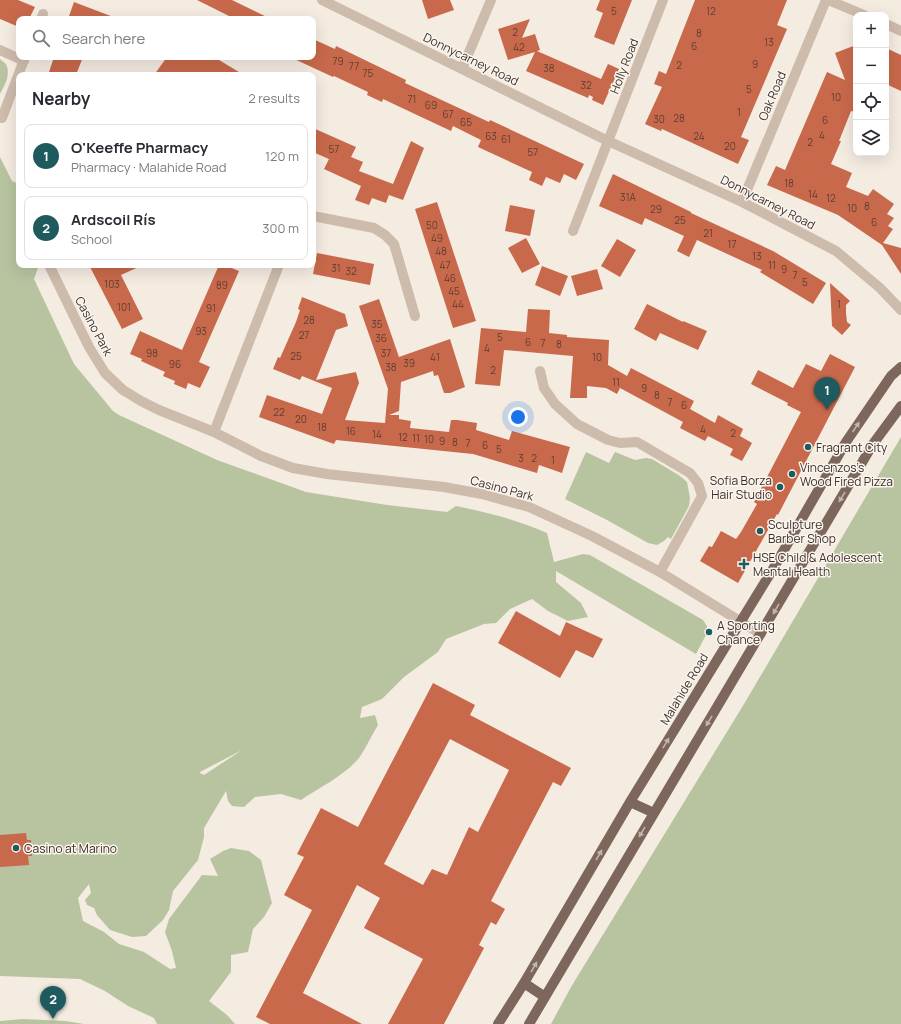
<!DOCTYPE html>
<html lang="en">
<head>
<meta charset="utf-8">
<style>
	body { margin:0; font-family:Manrope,sans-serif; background:#f7f7f7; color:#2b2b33 }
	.controls { position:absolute; right:12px; top:12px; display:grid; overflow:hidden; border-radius:8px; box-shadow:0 4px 16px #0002 }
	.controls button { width:36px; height:36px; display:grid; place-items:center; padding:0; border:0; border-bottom:1px solid #e1e1e2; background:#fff; color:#2b2b33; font:20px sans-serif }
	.you { position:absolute; left:518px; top:417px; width:14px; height:14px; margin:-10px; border:3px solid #fff; border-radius:50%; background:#1a73e8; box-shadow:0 0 0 6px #1a73e833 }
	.badge { display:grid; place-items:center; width:26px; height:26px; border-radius:50%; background:#1f5a5e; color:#fff; font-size:13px; font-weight:700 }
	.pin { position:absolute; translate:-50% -33px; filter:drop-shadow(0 1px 2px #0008) }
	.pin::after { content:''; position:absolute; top:21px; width:14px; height:12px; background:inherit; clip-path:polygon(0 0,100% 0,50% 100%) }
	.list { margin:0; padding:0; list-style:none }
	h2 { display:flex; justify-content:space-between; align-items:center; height:52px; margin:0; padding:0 16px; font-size:17px }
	h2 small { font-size:13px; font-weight:400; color:#7c7c81 }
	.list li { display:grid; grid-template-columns:26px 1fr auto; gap:12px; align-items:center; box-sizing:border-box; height:64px; margin:0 8px 8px; padding:0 8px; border:1px solid #e1e1e2; border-radius:8px }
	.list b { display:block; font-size:15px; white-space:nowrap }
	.list p { margin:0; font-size:13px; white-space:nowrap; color:#7c7c81 }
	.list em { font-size:13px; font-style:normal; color:#7c7c81 }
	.icon { flex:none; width:22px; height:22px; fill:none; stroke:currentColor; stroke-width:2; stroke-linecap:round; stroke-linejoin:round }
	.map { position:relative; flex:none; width:901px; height:1024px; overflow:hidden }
	.search { position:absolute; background:#fff; box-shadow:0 4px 16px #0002; left:16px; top:16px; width:300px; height:44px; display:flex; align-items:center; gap:10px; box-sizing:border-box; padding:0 14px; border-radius:8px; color:#7c7c81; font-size:15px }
	.panel { position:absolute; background:#fff; box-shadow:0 4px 16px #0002; left:16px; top:72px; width:300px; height:196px; border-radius:8px }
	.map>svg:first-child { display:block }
	.green { fill:#b8c4a0; fill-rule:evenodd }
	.building { fill:#c8694b; fill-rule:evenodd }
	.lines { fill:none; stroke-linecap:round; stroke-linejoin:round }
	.minor { stroke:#cdbbac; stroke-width:10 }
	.major { stroke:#7d675c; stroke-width:10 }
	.oneway { fill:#c2b5ac }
	.poi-dot { fill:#1f5a5e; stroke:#fbf5ee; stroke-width:1.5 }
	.labels { text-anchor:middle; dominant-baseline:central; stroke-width:3; stroke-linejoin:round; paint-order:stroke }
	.number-label { font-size:10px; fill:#5e3e33 }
	.street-label { font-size:12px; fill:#3b302b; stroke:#fbf5ee }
	.poi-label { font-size:12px; fill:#3b302b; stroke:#fbf5ee; text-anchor:start }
</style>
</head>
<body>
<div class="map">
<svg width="901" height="1024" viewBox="0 0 901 1024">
	<rect width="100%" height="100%" fill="#f4ebe1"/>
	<path class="green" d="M 0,59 L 6,64 C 11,75 5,84 0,94 Z
		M 0,157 L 12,181 L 19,184 L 19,265 L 39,265 L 34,279 L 74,364 L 113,411 L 119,415 L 217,460 L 306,492 L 387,505 L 447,512 L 456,506 C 489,513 515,519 547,533 L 554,562 L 583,554 L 590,555 L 703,620 L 707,626 L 707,633 L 696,654 L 556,571 L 556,582 L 581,603 L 588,617 L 568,621 L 548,611 L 532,599 L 510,609 L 496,623 L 484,624 L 446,639 L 438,652 L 404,677 L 382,699 L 362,707 L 360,718 L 375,715 L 378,725 C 371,736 366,748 359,758 C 344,776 320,787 301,800 L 281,794 L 255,797 L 244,807 L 232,806 L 228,801 L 226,791 L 204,828 L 204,837 L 198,860 L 173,891 L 169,910 L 163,920 L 146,936 L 132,937 L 110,930 L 97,915 L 94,908 L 87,905 L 85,900 L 91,893 L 89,884 L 78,898 L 83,921 L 104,932 L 119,944 L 144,952 L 170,969 L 176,968 L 172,951 L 165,932 L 169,919 L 202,875 L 218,876 L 210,859 L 223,851 L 231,848 L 249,851 L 261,860 L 272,903 L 264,917 L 253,929 L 248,952 L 231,955 L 231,972 L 209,1001 L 227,1015 L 235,1024 L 157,1024 L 154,1018 L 128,1006 L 105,991 L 80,979 L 0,976 ZM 242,750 L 204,775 L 200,773 L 200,772 Z
		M 901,437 L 901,1024 L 551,1024 L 571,987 L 744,704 Z
		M 586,452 L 609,463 L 615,452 L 635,460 L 646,458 L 652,459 L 680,476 L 687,482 L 690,498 L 689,506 L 671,539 L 668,537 L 664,541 L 657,545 L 648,543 L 607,520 L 565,499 Z
		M 23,1019 L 65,1021 L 84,1024 L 0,1024 L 0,1021 Z"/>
	<path class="building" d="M 0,0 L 18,0 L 35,7 L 29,19 L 19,19 L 19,27 L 0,19 Z
		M 197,0 L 232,0 L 271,19 L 235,19 Z
		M 422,0 L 450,0 L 454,10 L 428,19 Z
		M 600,0 L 632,0 L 614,45 L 594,37 L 603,13 L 596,10 Z
		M 695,0 L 787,0 L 777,25 L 787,29 L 741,137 L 749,140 L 738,164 L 662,129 L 661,131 L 645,124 L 662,87 L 654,84 L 659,71 L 666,74 Z
		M 74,2 L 116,18 L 116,19 L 68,19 Z
		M 530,19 L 522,38 L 535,34 L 540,50 L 537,51 L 601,79 L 608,64 L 619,69 L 603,105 L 592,100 L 593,97 L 589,95 L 588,98 L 526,71 L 535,52 L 508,60 L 498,29 Z
		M 313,39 L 335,49 L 336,46 L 406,80 L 405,83 L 489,122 L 490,120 L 584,164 L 576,180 L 564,174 L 560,183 L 546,177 L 542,186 L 529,180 L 532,172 L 478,147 L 481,140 L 453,126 L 451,131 L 383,99 L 382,102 L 367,95 L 368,92 L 334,76 L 333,77 L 290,57 L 313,57 Z
		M 856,45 L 856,112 L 851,111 L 839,141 L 841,141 L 831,164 L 852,173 L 846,187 L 868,196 L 873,189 L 894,204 L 887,214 L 894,218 L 888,226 L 893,229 L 883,243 L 901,248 L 901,274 L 882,245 L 838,215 L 767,185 L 776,166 L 785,170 L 827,72 L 845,80 L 835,53 Z
		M 886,48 L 901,55 L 901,91 L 886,84 Z
		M 54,57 L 83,57 L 76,75 L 48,75 Z
		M 167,57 L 214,57 L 244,75 L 154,75 Z
		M 313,128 L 356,147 L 351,157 L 363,162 L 359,171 L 393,184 L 411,141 L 424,148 L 403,200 L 389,195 L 386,203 L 372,198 L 369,205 L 355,200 L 361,186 L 324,169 L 329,159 L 331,160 L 313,152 Z
		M 613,174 L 691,212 L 691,213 L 706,220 L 773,251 L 826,283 L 813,304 L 760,272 L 762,270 L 697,240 L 689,257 L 677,251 L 684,236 L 645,218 L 642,225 L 599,206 Z
		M 437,202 L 476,321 L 453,328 L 415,209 Z
		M 510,205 L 535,210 L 530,236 L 505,231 Z
		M 526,238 L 540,264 L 522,273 L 508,248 Z
		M 617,239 L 636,250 L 620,277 L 601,266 Z
		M 317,253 L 374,264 L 370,285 L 313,274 Z
		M 89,265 L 143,265 L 121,275 L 143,319 L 122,329 Z
		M 219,265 L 224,265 L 239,271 L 199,362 L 210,367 L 200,388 L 188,383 L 186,389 L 174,384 L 175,381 L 163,376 L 165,372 L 141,361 L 142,359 L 130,354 L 140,331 L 182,350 Z
		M 542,266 L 568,276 L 560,296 L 535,285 Z
		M 597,269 L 603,289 L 577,296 L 571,276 Z
		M 830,283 L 850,301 L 846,305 L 846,313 L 847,322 L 851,325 L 842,335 L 832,326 Z
		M 302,297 L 345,314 L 348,326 L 336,330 L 316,380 L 356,372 L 359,383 L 345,420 L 385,423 L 388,389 L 359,306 L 379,299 L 399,357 L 450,339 L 465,387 L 450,393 L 444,393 L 438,375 L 434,376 L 433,371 L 401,382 L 399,411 L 389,415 L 399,415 L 399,419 L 411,421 L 410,428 L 449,432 L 451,420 L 457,420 L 477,423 L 476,430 L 509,440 L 512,431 L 570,447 L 562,473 L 539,465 L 537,473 L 473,454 L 336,440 L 334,444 L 259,417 L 267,395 L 322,414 L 332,388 L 302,376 L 300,380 L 273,369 L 278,357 L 280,358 L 296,322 L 300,310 L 298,309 Z
		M 647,304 L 683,322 L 683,321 L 707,331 L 698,350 L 660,333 L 656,341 L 634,329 Z
		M 528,309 L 550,310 L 549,333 L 567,335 L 567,337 L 609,340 L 608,365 L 627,376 L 631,368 L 694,401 L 690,409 L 715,423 L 718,415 L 743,429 L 740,436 L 752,443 L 742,461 L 730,455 L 733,449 L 708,436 L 705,441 L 680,428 L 683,422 L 620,388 L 617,394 L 606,388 L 587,386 L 587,398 L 570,398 L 573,356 L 504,350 L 500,386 L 475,384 L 481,328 L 526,332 Z
		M 830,354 L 855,367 L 778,515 L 777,514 L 738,583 L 700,561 L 709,546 L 712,547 L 721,531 L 736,539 L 741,532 L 757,504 L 754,502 L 801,412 L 787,405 L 788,403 L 751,384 L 758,370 L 793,388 L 806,364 L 821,371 Z
		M 516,611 L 560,636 L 566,622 L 603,639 L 593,658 L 576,650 L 560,678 L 498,643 Z
		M 433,683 L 475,705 L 470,715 L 571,768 L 561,786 L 553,782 L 491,901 L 505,909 L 496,925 L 491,922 L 479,945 L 484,948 L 444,1024 L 388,1024 L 423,959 L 364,928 L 380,898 L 357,885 L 303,993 L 362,1024 L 270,1024 L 256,1017 L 312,910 L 284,895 L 304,857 L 297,854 L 321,808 L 358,827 ZM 450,739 L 509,770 L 478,832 L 469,827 L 447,875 L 432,869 L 423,885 L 384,864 Z
		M 26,833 L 27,840 L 31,840 L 32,856 L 28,856 L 29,865 L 0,867 L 0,835 Z"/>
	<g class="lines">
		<path class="minor" d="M 322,0 L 608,141 L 742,202 L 836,251 L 880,288 L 901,310
			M 828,0 L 864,15
			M 41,19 L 43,14
			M 886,24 L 901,31
			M 0,50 L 24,61
			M 462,69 L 491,0
			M 2,118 L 25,57
			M 742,202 L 826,0
			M 313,216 L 374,228 L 385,235 L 394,244 L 415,316
			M 573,231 L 663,0
			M 49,265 L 89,347 L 105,373 L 123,390 L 141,401 L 159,410 L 214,432 L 261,456 L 293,468 L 327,474 L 444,487 L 482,494 L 529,507 L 592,536 L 660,572 L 761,634
			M 540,371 L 544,388 L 555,404 L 577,424 L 608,440 L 620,443 L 637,442 L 690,473 L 698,483 L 702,496 L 660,572
			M 214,432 L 279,265"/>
		<path class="major" d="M 630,802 L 654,813
			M 524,983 L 545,997
			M 498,1024 L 524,983 L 630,802 L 773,569 L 846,442 L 891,376 L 901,367
			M 529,1024 L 873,444 L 901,406"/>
	</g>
	<defs><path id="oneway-solid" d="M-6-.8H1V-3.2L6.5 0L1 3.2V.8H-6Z"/></defs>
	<g class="oneway">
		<use href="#oneway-solid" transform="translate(856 427) rotate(-56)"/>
		<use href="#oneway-solid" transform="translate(842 497) rotate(121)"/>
		<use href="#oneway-solid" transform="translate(776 609) rotate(120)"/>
		<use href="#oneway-solid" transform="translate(709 721) rotate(121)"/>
		<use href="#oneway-solid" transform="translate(666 743) rotate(-59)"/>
		<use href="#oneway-solid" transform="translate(642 832) rotate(121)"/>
		<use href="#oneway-solid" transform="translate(599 855) rotate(-60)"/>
		<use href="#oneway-solid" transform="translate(534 967) rotate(-60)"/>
	</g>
	<g class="poi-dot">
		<circle cx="808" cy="447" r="4"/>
		<circle cx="792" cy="474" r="4"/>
		<circle cx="780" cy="487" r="4"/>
		<circle cx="760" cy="531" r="4"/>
		<path d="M742 558h4v4h4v4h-4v4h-4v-4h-4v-4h4z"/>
		<circle cx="709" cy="632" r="4"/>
		<circle cx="16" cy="848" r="4"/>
	</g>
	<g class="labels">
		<g class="number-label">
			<text x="614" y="11">5</text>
			<text x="711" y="11">12</text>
			<text x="515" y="32">2</text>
			<text x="699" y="33">8</text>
			<text x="769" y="42">13</text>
			<text x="694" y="46">6</text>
			<text x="519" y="47">42</text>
			<text x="338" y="61">79</text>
			<text x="755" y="64">9</text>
			<text x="679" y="65">2</text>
			<text x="354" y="66">77</text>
			<text x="549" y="68">38</text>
			<text x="368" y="73">75</text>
			<text x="586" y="85">32</text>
			<text x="749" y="89">5</text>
			<text x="836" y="97">10</text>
			<text x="412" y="99">71</text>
			<text x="431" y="105">69</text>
			<text x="739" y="112">1</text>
			<text x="448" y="114">67</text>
			<text x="679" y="118">28</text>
			<text x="659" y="119">30</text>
			<text x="825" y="120">6</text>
			<text x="466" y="122">65</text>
			<text x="822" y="135">4</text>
			<text x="491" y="136">63</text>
			<text x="699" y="136">24</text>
			<text x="506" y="139">61</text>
			<text x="810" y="142">2</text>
			<text x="730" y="146">20</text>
			<text x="334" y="149">57</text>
			<text x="533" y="152">57</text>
			<text x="789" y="183">18</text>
			<text x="813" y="194">14</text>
			<text x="628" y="197">31A</text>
			<text x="831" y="198">12</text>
			<text x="867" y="206">8</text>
			<text x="852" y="208">10</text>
			<text x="656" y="209">29</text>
			<text x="680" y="220">25</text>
			<text x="874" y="222">6</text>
			<text x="432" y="225">50</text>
			<text x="708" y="233">21</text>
			<text x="437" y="238">49</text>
			<text x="732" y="244">17</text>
			<text x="441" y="251">48</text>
			<text x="757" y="256">13</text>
			<text x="445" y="265">47</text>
			<text x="772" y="265">11</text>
			<text x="336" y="268">31</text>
			<text x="784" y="269">9</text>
			<text x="351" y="271">32</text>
			<text x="795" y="275">7</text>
			<text x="450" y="278">46</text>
			<text x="805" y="282">5</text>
			<text x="112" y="284">103</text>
			<text x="222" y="285">89</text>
			<text x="454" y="291">45</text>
			<text x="458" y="304">44</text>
			<text x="839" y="304">1</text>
			<text x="124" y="307">101</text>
			<text x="211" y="308">91</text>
			<text x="309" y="320">28</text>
			<text x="377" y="324">35</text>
			<text x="201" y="331">93</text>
			<text x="304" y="335">27</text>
			<text x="500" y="337">5</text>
			<text x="381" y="338">36</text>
			<text x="528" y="342">6</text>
			<text x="543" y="343">7</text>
			<text x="559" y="344">8</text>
			<text x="487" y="348">4</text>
			<text x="152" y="353">98</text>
			<text x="386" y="353">37</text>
			<text x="296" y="356">25</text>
			<text x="435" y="357">41</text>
			<text x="597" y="357">10</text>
			<text x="409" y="363">39</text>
			<text x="175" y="364">96</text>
			<text x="391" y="367">38</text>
			<text x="493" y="370">2</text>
			<text x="616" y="382">11</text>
			<text x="644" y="388">9</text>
			<text x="657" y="395">8</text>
			<text x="670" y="402">7</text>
			<text x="684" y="405">6</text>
			<text x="279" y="412">22</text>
			<text x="301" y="419">20</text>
			<text x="322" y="427">18</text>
			<text x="703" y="429">4</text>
			<text x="351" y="431">16</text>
			<text x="733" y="433">2</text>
			<text x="377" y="434">14</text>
			<text x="403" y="437">12</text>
			<text x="416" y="438">11</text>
			<text x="429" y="439">10</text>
			<text x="442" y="441">9</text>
			<text x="455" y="442">8</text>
			<text x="468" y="443">7</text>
			<text x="485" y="445">6</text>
			<text x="499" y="449">5</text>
			<text x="521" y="458">3</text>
			<text x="534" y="458">2</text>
			<text x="553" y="460">1</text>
		</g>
		<g class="street-label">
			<text transform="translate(471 59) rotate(26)">Donnycarney Road</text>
			<text transform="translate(624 66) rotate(-69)">Holly Road</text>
			<text transform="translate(772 96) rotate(-67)">Oak Road</text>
			<text transform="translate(768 202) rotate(27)">Donnycarney Road</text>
			<text transform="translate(94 326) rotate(62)">Casino Park</text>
			<text transform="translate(502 488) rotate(15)">Casino Park</text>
			<text transform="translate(684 689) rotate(-59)">Malahide Road</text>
		</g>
		<g class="poi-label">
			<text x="816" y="447">Fragrant City</text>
			<text x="800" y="467">Vincenzos’s<tspan x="800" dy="14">Wood Fired Pizza</tspan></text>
			<text x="772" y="480" text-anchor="end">Sofia Borza<tspan x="772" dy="14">Hair Studio</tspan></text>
			<text x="768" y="524">Sculpture<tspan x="768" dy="14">Barber Shop</tspan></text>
			<text x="753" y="557">HSE Child &amp; Adolescent<tspan x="753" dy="14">Mental Health</tspan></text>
			<text x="717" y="625">A Sporting<tspan x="717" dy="14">Chance</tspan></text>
			<text x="24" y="848">Casino at Marino</text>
		</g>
	</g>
</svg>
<div class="controls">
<button>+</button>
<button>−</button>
<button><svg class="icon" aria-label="locate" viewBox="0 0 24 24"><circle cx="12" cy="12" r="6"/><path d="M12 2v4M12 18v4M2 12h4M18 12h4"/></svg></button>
<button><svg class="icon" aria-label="layers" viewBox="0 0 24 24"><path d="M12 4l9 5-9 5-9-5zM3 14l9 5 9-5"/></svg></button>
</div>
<div class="you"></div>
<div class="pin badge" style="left:827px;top:410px">1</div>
<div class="pin badge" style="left:53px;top:1019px">2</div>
<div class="search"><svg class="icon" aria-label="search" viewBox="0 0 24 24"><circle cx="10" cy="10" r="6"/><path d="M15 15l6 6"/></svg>Search here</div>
<section class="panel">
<h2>Nearby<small>2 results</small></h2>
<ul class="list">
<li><span class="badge">1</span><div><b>O'Keeffe Pharmacy</b><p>Pharmacy · Malahide Road</p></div><em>120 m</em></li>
<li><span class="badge">2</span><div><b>Ardscoil Rís</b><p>School</p></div><em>300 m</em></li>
</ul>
</section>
</div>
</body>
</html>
